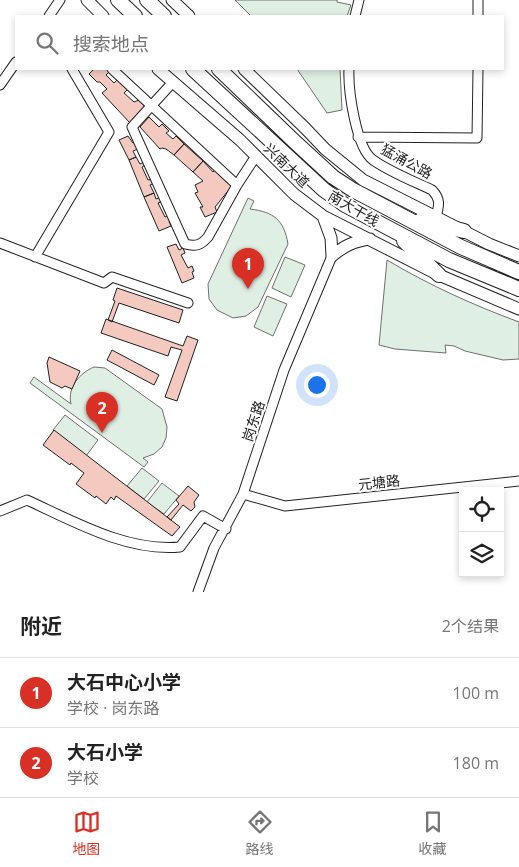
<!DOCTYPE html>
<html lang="zh">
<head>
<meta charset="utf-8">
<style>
	body { margin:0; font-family:"Open Sans","Noto Sans SC",sans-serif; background:#f2f2f2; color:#222 }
	.controls { position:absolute; right:15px; bottom:15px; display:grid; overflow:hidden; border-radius:0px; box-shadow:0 2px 8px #0003 }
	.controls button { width:45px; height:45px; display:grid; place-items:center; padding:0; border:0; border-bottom:1px solid #e0e0e0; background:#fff; color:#222; font:25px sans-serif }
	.you { position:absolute; left:316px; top:384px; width:18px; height:18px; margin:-12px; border:4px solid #fff; border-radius:50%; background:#1a73e8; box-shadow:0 0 0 8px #1a73e833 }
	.badge { display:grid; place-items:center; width:32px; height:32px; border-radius:50%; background:#d93025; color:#fff; font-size:16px; font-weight:700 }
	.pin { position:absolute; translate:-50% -41px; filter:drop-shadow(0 1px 2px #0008) }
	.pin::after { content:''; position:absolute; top:26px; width:18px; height:15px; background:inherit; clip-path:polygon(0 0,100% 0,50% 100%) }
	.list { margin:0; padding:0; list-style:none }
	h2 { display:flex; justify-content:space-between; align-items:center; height:65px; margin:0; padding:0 20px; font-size:21px }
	h2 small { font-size:16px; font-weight:400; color:#767676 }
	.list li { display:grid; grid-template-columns:32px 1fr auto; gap:15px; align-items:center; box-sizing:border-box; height:70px; padding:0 20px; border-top:1px solid #e0e0e0 }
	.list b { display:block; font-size:19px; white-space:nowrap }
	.list p { margin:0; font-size:16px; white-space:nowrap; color:#767676 }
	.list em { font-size:16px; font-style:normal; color:#767676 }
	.icon { flex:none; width:28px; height:28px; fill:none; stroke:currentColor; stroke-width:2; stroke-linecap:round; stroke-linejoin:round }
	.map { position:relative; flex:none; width:519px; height:592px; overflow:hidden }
	.search { position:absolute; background:#fff; box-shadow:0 2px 8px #0003; left:15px; right:15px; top:15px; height:55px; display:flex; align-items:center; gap:12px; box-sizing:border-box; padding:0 18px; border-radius:0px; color:#767676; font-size:19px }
	.sheet { height:205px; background:#fff }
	nav { display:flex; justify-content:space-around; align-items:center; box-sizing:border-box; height:70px; border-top:1px solid #e0e0e0; background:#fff; font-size:14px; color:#767676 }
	nav a { display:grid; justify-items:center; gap:2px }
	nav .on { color:#d93025 }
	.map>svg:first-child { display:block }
	.green { fill:#e0efe3; stroke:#6f6f6f }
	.building { fill:#f3c9c0; stroke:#222 }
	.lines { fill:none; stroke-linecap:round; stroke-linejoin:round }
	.minor-casing { stroke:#222; stroke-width:11 }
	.major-casing { stroke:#222; stroke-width:13 }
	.highway-casing { stroke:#222; stroke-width:16 }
	.minor { stroke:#fff; stroke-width:9 }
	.major { stroke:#fff; stroke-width:11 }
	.highway { stroke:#fff; stroke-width:14 }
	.labels { text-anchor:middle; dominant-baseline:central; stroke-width:4; stroke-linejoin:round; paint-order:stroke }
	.street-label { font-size:14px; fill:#222; stroke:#fff }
</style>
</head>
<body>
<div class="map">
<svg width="519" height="592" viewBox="0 0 519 592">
	<rect width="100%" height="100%" fill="#fff"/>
	<path class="green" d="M 235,0 L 337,0 L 337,2 L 351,5 L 347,16 L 251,16 Z
		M 297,69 L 340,69 L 342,110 L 327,113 Z
		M 248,198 L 254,201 L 250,209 C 274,212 284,220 288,244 L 258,307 L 246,316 L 233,318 L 217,310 L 209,299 L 208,284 Z
		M 285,257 L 305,265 L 291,297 L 272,288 Z
		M 387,260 C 429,285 473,305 519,322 L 519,359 L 503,360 L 465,351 L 454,346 L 445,345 L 446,353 L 395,349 L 379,345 Z
		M 267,296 L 287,304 L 273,336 L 254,327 Z
		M 94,367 L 105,368 L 162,409 L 167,427 L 166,438 L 162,447 L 154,454 L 143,458 L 148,462 L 144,467 L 30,383 L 34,377 L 71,404 C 67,387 80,373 94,367 Z
		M 65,415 L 98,440 L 86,456 L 53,430 Z
		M 142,468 L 159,481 L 144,499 L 127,486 Z
		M 162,483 L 179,496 L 164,514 L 147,502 Z"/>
	<path class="building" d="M 94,69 L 106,69 L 109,72 L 106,75 L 114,83 L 118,79 L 128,89 L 124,93 L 134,102 L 139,100 L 146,108 L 130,123 L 102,93 L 107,89 L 100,82 L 97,82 L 89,74 Z
		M 149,117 L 159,127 L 162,124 L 169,131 L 166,133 L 173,139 L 176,136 L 184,144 L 174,155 L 166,149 L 162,148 L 160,149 L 140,127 Z
		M 128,136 L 133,143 L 137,141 L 138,149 L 133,151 L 136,157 L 129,160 L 119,140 Z
		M 184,144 L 203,161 L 193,172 L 174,155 Z
		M 136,157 L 140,164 L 146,161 L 147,164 L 142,167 L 148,180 L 153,179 L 155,183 L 150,185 L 154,193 L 144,197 L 129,160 Z
		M 203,161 L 213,172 L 216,169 L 232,186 L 215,207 L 217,212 L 205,217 L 200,207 L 203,207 L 195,193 L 198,192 L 195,185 L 203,181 L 193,172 Z
		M 154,193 L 156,199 L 161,197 L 163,201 L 158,203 L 165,217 L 169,215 L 171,220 L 169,221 L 171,226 L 159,231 L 144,197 Z
		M 176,244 L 179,250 L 183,248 L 185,253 L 181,255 L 188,268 L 192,266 L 194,271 L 192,272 L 194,278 L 182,283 L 167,247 Z
		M 117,288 L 183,310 L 179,323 L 119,303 L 112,322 L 108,320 L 115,301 L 113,300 Z
		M 106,319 L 183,346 L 187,336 L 198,340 L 177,401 L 165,397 L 182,350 L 171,347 L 168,356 L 101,333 Z
		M 112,350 L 159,375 L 154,385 L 107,360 Z
		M 49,357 L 80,371 L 72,389 L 65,386 L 62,388 L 50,382 L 47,363 Z
		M 54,430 L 180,527 L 172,536 L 116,496 L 114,500 L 111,497 L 106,504 L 96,496 L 95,498 L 76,484 L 84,473 L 71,463 L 70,465 L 43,445 Z
		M 188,486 L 199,495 L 194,502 L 195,507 L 191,511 L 183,505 L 171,520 L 167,517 L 179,504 L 176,500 Z"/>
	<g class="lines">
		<g class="minor-casing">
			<path id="minor" d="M 478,0 L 478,16
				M 49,16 L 60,0
				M 355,16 L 359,0
				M 112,69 L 237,185
				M 349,69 C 348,90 356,148 373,160 C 390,172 413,181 432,190 C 441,199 439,206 436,217
				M 173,82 L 132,127 L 185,244 C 196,247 201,245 208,237 L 237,185 L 256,156
				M 0,85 L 16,62
				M 358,137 L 477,138 L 478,69
				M 0,243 L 104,283 L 112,277 L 188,303
				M 35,257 L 109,132 L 72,69
				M 243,494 L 285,506 L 519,481
				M 0,511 L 27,500 C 73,521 127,552 180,547 L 203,516 L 226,529
				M 198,592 L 214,548 L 243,494 L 284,370 L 332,256"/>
		</g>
		<g class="major-casing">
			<path id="major" d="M 87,0 L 103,16
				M 172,0 L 189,16
				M 158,69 L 240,140 L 294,194 L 323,216 L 439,275 L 519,309
				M 244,69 L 305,128 L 325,149 L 363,180 L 489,244 L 519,256
				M 323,216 L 331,238 L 332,256
				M 332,256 C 344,246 354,241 370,239"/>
		</g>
		<g class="highway-casing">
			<path id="highway" d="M 118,0 L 135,16
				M 147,0 L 164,16
				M 193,69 L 324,190 L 345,205 L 449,260 L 519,289
				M 219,69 L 295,142 L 333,177 L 353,190 L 461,247 L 519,272
				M 421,220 L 464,231
				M 404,241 L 439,275"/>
		</g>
		<use href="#minor" class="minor"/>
		<use href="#major" class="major"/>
		<use href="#highway" class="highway"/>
	</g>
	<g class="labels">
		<g class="street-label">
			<text transform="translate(407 161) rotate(29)">猛涌公路</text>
			<text transform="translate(287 165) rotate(44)">兴南大道</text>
			<text transform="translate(354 208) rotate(30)">南大干线</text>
			<text transform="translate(253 421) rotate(-72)">岗东路</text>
			<text transform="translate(379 482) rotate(-6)">元塘路</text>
		</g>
	</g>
</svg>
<div class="controls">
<button><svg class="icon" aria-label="locate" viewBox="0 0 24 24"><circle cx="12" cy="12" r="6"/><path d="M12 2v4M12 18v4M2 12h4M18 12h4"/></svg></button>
<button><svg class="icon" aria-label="layers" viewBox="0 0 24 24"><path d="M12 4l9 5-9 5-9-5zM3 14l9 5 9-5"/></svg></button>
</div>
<div class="you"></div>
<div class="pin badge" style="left:248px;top:289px">1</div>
<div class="pin badge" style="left:102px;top:433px">2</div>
<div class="search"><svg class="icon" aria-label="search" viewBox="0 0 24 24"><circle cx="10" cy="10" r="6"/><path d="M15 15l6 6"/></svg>搜索地点</div>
</div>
<section class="sheet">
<h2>附近<small>2个结果</small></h2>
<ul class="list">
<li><span class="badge">1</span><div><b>大石中心小学</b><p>学校 · 岗东路</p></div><em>100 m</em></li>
<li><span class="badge">2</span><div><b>大石小学</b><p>学校</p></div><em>180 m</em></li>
</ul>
</section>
<nav>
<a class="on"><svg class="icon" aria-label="map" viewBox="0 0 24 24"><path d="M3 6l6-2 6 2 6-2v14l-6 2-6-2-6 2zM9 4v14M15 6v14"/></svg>地图</a>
<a><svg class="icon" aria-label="directions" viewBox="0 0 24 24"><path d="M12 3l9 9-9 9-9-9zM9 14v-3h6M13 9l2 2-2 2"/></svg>路线</a>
<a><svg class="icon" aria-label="saved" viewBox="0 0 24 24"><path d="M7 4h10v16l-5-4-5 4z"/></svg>收藏</a>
</nav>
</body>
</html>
